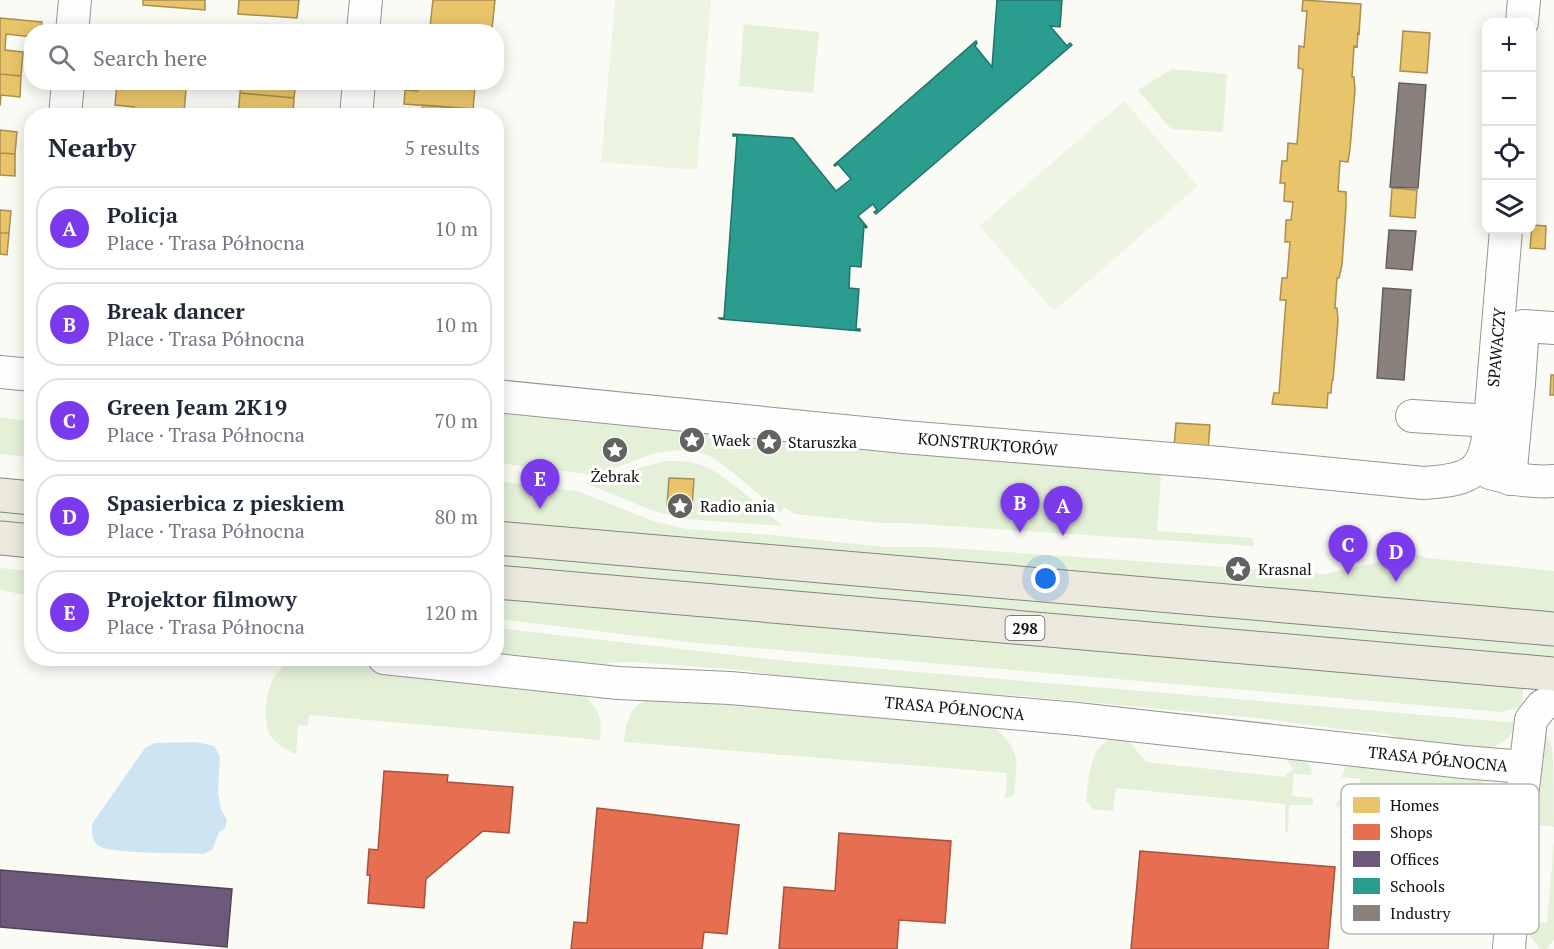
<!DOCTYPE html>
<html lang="en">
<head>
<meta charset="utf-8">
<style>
	body { margin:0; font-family:"PT Serif",serif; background:#f2f2f3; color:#1f2937 }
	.controls { position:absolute; right:18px; top:18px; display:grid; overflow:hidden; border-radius:12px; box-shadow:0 3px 15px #0003 }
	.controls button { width:54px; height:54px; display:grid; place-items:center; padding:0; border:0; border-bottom:2px solid #e0e1e3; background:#fff; color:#1f2937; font:30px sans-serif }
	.you { position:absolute; left:1046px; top:579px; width:21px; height:21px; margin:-15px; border:4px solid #fff; border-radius:50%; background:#1a73e8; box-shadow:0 0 0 9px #1a73e833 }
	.badge { display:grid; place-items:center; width:39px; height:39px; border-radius:50%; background:#7c3aed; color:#fff; font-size:20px; font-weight:700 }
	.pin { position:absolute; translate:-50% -50px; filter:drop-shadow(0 2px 3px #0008) }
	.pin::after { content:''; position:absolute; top:32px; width:21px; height:18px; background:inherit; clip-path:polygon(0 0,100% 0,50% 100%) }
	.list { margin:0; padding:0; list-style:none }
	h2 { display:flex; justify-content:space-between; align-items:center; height:78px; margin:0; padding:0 24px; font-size:26px }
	h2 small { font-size:20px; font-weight:400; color:#747a83 }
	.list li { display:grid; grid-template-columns:39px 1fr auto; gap:18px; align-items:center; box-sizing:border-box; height:84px; margin:0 12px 12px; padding:0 12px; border:2px solid #e0e1e3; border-radius:24px }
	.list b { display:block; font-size:22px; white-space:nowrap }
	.list p { margin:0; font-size:20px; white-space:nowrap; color:#747a83 }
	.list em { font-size:20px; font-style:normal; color:#747a83 }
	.icon { flex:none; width:33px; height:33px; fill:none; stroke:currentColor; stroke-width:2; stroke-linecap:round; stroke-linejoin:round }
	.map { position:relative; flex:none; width:1554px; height:949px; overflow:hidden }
	.search { position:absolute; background:#fff; box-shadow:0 3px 15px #0003; left:24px; top:24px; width:480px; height:66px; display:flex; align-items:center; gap:15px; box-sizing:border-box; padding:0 21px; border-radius:24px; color:#747a83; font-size:22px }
	.panel { position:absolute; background:#fff; box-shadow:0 3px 15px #0003; left:24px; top:108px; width:480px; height:558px; border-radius:24px }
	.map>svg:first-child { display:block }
	.green { fill:#e4f0d8 }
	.pitch { fill:#edf4e1 }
	.water { fill:#cee4f3 }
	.homes { fill:#e9c46a; stroke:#a88e4f; stroke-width:1.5 }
	.shops { fill:#e76f51; stroke:#a6523e; stroke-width:1.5 }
	.offices { fill:#6d597a; stroke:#51435a; stroke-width:1.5 }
	.schools { fill:#2a9d8f; stroke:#227369; stroke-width:1.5 }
	.industry { fill:#8a817c; stroke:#655f5c; stroke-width:1.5 }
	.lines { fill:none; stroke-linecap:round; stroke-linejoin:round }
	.minor-casing { stroke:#969694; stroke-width:34 }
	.major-casing { stroke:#838381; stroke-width:35 }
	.minor { stroke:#fefefe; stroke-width:32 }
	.major { stroke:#ebe8dc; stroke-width:33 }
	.labels { text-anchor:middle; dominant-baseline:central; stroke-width:6; stroke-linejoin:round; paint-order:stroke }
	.shield { fill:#fff; stroke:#585858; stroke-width:1.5 }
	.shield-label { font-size:15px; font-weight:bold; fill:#101010 }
	.street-label { font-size:16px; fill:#101010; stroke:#fff }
	.poi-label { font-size:16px; fill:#101010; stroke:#fff; text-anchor:start }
	.key { fill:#fff; stroke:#b7b7b7; stroke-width:1.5 }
	.key-label { font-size:16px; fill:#101010 }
</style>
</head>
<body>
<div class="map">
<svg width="1554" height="949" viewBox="0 0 1554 949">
	<rect width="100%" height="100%" fill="#fbfbf6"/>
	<path class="green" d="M 744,24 L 819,32 L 813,93 L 739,86 Z
		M 1172,69 L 1227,74 L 1223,132 L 1171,129 L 1138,90 Z
		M 497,410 L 1161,474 L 1157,531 L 1253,538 L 1254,546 L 903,523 L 882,523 L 795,514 L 784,507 L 781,513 L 725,466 L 706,454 L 679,450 L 655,453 L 596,475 L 497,463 Z
		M 0,417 L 31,422 L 31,457 L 0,454 Z
		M 668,461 C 679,461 690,461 701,465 C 729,476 759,507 783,526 L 685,519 L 651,510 L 585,483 L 612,481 L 641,467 Z
		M 496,481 L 577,491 L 656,522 L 687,529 L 772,535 L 885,547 L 933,547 L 1325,574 L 1414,554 L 1428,558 L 1554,571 L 1554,614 L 746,544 L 497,521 Z
		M 0,509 L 31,512 L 31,525 L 0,522 Z
		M 496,552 L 1392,630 L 1554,646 L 1554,657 L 497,566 Z
		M 0,568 L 31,571 L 31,596 L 0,590 Z
		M 496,595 L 1523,687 L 1523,706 L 1501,712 L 1489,711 L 697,643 L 497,619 Z
		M 497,628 L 787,661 L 1519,723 L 1508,738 L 1490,750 L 1403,748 L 1394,736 L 1385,733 L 1347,730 L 1266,719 L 1023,696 L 982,694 L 941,699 L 831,690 L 783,676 L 741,670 L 633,662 L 610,663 L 590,668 L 496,658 Z
		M 301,658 L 329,659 L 466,679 L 584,694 C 600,712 602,716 600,740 L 309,715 L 308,726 L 298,725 L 296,754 C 286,750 276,744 270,735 C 266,728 266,720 266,712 C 266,688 275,664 301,658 Z
		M 652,697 L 989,724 C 1021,748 1018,758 1014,795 L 1005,799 L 1007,773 L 624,742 C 626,721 630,705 652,697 Z
		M 1544,732 L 1551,743 L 1553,756 L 1554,827 L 1538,825 L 1532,820 Z
		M 1125,736 L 1146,762 L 1284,777 L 1293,769 L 1285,757 L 1305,759 L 1311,768 L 1312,775 L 1294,774 L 1292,796 L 1313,798 L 1313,805 L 1289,805 L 1288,832 L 1285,833 L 1285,804 L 1116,788 L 1113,811 L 1093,809 L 1086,801 C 1089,775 1089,737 1125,736 Z
		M 1350,765 L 1479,777 L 1498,792 L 1505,805 L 1501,812 L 1490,819 L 1377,809 L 1375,834 L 1395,835 L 1392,878 L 1364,874 L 1369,804 L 1363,805 L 1363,810 L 1336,807 L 1338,800 L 1358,802 L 1360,779 L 1341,777 L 1345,768 Z
		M 1554,841 L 1554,940 L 1547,949 L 1540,949 L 1529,934 L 1526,925 L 1535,923 L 1547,923 Z"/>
	<path class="pitch" d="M 615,0 L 711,0 L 697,170 L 601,162 Z
		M 1124,101 L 1198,186 L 1054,311 L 979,226 Z"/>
	<path class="water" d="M 196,742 L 214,746 L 220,756 L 218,792 L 221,809 L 227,820 L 225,828 L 219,832 L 212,850 L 204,854 C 186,853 110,854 99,846 C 91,841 92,832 92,824 L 145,748 L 155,743 Z"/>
	<path class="homes" d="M 143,0 L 205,0 L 205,10 L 143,5 Z
		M 239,0 L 299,0 L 297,18 L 238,14 Z
		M 433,0 L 495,0 L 492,29 L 469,27 L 469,30 L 430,27 Z
		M 1303,0 L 1361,4 L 1359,34 L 1358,33 L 1357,47 L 1354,46 L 1352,77 L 1354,77 L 1355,90 L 1350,149 L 1348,162 L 1340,161 L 1338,191 L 1346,192 L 1346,206 L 1342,265 L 1339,278 L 1337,278 L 1335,308 L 1337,308 L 1338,321 L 1333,380 L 1332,380 L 1331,393 L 1328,393 L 1327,408 L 1272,404 L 1274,393 L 1279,393 L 1286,300 L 1280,300 L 1282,278 L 1287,278 L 1290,242 L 1285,242 L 1286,220 L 1291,220 L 1293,202 L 1284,201 L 1285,183 L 1280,183 L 1282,161 L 1287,161 L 1288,143 L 1297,144 L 1303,69 L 1298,68 L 1299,46 L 1304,47 L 1307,11 L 1302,11 Z
		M 0,18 L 42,22 L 41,32 L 32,32 L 32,37 L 6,34 L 5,50 L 23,52 L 21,76 L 0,74 Z
		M 1403,31 L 1430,33 L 1427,73 L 1400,71 Z
		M 0,74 L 21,76 L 20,97 L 1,95 L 0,106 Z
		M 117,82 L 186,82 L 186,89 Z
		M 241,82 L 296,82 L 294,98 L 240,93 Z
		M 419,82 L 465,82 L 465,86 L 475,87 L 473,109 L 404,104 L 405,90 L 418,91 Z
		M 117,83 L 186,89 L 184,112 L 174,111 L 173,116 L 133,116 L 134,107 L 115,105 Z
		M 240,93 L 294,98 L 293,116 L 238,116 Z
		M 422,105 L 473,109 L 473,116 L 421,116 Z
		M 0,130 L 17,132 L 15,154 L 0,153 Z
		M 0,153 L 15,154 L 15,176 L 0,175 Z
		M 1392,188 L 1417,190 L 1415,218 L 1390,216 Z
		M 0,210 L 11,211 L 9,233 L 0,233 Z
		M 1532,225 L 1546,226 L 1545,249 L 1530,248 Z
		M 0,233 L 9,233 L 7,255 L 0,254 Z
		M 1551,375 L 1554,375 L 1554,395 L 1550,395 Z
		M 1176,423 L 1210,425 L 1208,451 L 1174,448 Z
		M 669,478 L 694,479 L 692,507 L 667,506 Z"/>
	<path class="shops" d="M 384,771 L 448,775 L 447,782 L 513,787 L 509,833 L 483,831 L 426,879 L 424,908 L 368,903 L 370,875 L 367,875 L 369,849 L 378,850 Z
		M 597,808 L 739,825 L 727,934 L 704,932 L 702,949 L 571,949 L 574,922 L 587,923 Z
		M 839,833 L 951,841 L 945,923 L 899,920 L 897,949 L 779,949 L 784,887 L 835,891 Z
		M 1140,851 L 1335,867 L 1328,949 L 1131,949 Z"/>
	<path class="offices" d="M 0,870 L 232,889 L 227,947 L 0,927 Z"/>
	<path class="schools" d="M 997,0 L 1062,0 L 1060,27 L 1050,26 L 1067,46 L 1070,43 L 1072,45 L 876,214 L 874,212 L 877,210 L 873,204 L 858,216 L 867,227 L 866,228 L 864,226 L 861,267 L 850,266 L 849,288 L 859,289 L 856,329 L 860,329 L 860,331 L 720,319 L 719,318 L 724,318 L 737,136 L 733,136 L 733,134 L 793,138 L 836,191 L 851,179 L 838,164 L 835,166 L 834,165 L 976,41 L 977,43 L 975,46 L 992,67 Z"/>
	<path class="industry" d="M 1399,83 L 1426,85 L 1418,188 L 1390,187 Z
		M 1389,230 L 1416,231 L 1412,270 L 1386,268 Z
		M 1383,288 L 1411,290 L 1404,380 L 1377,378 Z"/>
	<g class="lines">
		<g class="minor-casing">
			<g id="minor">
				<path d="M 1522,22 L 1524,0"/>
				<path d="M 72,32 L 75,0"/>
				<path d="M 363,32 L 366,0"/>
				<path d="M 65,116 L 68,82"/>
				<path d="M 356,116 L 359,82"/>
				<path d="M 0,372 L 32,375"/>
				<path d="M 1494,381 L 1519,383 L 1510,479"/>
				<path d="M 1519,383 L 1523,326 L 1554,328"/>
				<path id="s1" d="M 496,396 L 904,437 L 1220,463 L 1423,483 C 1473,480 1486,473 1490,421"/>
				<path id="s2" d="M 1412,416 L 1490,421 L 1506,230"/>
				<path d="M 1490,473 C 1511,479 1532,483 1554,481"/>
				<path id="s3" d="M 384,658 L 618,683 L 730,688 L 1077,719 L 1463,762 L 1525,767"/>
				<path d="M 1509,949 L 1518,831 L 1531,720 L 1542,706 L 1554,699"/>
			</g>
		</g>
		<g class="major-casing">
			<path id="major" d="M 0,495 L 32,498
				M 0,538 L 32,541
				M 496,538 L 1554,629
				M 496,582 L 1554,674"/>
		</g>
		<use href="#minor" class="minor"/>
		<use href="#major" class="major"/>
	</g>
	<defs>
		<g id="sight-disc" transform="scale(1.35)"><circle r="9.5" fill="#626260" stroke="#fff"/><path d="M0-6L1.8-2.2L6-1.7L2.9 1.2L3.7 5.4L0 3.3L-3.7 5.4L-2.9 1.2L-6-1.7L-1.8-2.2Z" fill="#fff"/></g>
	</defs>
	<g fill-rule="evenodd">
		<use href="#sight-disc" x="692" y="440"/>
		<use href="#sight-disc" x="769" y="442"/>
		<use href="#sight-disc" x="615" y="450"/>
		<use href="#sight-disc" x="680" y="506"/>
		<use href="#sight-disc" x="1238" y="569"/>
	</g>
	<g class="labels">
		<rect class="shield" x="1005.5" y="616" width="39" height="24" rx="4.5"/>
		<g class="shield-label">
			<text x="1025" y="628">298</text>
		</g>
		<g class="street-label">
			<text stroke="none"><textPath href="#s2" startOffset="152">SPAWACZY</textPath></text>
			<text stroke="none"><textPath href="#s1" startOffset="494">KONSTRUKTORÓW</textPath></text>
			<text stroke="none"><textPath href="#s3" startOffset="573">TRASA PÓŁNOCNA</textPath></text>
			<text stroke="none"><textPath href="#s3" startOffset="1059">TRASA PÓŁNOCNA</textPath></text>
		</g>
		<g class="poi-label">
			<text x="712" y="440">Waek</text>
			<text x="788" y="442">Staruszka</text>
			<text x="615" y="476" text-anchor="middle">Żebrak</text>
			<text x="700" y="506">Radio ania</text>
			<text x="1258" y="569">Krasnal</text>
		</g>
	</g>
	<rect x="1341" y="784" width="198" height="150" rx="9" class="key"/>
	<rect x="1353" y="797" width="27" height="16" fill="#e9c46a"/>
	<rect x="1353" y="824" width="27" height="16" fill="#e76f51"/>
	<rect x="1353" y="851" width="27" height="16" fill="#6d597a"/>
	<rect x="1353" y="878" width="27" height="16" fill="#2a9d8f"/>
	<rect x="1353" y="905" width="27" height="16" fill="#8a817c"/>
	<g class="key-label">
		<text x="1390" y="811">Homes</text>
		<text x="1390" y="838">Shops</text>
		<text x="1390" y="865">Offices</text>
		<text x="1390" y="892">Schools</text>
		<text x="1390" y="919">Industry</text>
	</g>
</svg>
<div class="controls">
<button>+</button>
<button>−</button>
<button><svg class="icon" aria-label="locate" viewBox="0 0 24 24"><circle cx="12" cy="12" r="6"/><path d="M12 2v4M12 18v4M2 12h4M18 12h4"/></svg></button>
<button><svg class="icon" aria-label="layers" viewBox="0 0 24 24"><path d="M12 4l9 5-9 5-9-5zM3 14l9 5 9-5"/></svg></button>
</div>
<div class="you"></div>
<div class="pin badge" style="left:1063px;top:536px">A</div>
<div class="pin badge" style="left:1020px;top:533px">B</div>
<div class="pin badge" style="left:1348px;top:575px">C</div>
<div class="pin badge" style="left:1396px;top:582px">D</div>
<div class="pin badge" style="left:540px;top:509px">E</div>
<div class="search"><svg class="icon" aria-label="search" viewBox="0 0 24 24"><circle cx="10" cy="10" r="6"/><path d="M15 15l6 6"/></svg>Search here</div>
<section class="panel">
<h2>Nearby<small>5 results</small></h2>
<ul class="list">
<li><span class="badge">A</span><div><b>Policja</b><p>Place · Trasa Północna</p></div><em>10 m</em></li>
<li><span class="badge">B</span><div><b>Break dancer</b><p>Place · Trasa Północna</p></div><em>10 m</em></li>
<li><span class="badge">C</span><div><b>Green Jeam 2K19</b><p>Place · Trasa Północna</p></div><em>70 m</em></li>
<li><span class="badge">D</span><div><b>Spasierbica z pieskiem</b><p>Place · Trasa Północna</p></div><em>80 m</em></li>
<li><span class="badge">E</span><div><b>Projektor filmowy</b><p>Place · Trasa Północna</p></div><em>120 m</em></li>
</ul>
</section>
</div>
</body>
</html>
